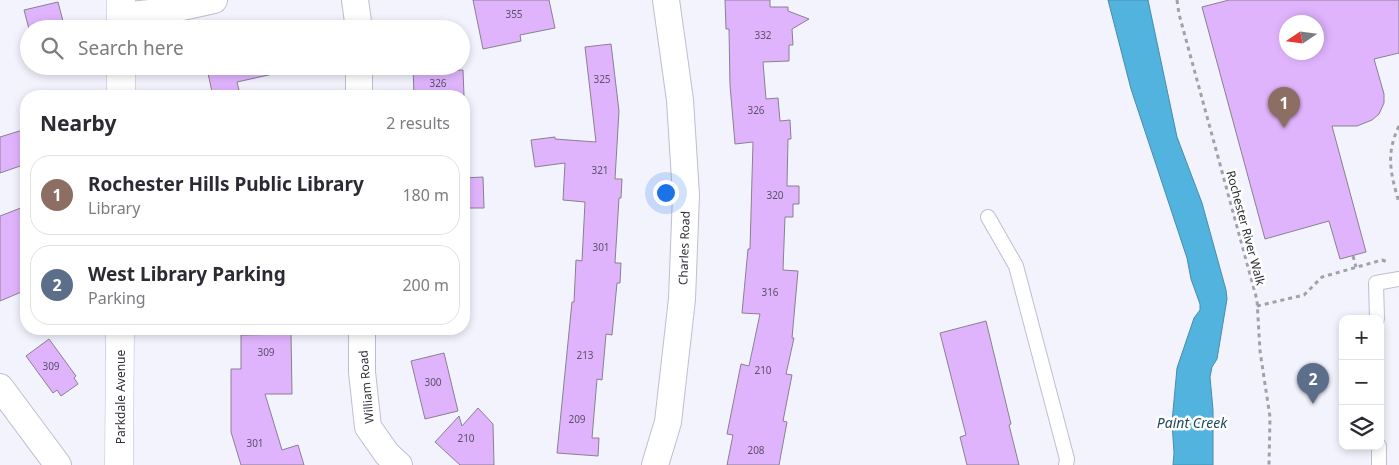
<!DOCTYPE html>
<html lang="en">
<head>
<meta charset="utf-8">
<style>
	body { margin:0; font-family:"Noto Sans",sans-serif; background:#f7f7f7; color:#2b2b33 }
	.controls { position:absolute; right:15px; bottom:15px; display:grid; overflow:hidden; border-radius:10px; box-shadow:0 2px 8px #0003 }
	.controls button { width:45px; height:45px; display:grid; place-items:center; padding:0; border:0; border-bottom:1px solid #e1e1e2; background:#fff; color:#2b2b33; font:25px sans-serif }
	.compass { position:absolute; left:1279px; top:15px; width:45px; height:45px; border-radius:50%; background:#fff; box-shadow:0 2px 8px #0003; rotate:257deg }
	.you { position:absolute; left:665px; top:192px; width:18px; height:18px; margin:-12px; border:4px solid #fff; border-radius:50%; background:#1a73e8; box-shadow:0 0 0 8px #1a73e833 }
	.badge { display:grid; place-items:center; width:32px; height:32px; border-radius:50%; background:#db2777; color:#fff; font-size:16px; font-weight:700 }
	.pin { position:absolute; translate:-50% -41px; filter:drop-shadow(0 1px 2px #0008) }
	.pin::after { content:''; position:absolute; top:26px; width:18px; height:15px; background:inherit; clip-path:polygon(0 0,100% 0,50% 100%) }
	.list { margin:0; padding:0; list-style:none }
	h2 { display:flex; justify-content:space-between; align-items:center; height:65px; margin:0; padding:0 20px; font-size:21px }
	h2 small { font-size:16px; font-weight:400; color:#7c7c81 }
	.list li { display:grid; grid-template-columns:32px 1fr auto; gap:15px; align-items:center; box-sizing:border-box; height:80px; margin:0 10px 10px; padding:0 10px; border:1px solid #e1e1e2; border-radius:20px }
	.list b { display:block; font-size:19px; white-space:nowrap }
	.list p { margin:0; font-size:16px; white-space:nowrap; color:#7c7c81 }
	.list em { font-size:16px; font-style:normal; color:#7c7c81 }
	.icon { flex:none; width:28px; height:28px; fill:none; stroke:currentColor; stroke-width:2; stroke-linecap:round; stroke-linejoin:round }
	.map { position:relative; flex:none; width:1399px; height:465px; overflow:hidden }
	.search { position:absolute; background:#fff; box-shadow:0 2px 8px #0003; left:20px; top:20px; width:450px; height:55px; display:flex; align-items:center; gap:12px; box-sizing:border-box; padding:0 18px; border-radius:28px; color:#7c7c81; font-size:19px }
	.panel { position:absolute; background:#fff; box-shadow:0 2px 8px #0003; left:20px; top:90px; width:450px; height:245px; border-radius:20px }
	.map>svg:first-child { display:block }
	.water { fill:#52b3de; stroke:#488cac }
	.building { fill:#e0b4fd; stroke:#89808f; fill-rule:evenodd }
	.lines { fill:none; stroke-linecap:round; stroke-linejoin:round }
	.service-casing { stroke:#bdbed0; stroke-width:16 }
	.minor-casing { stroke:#bdbed0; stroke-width:28 }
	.secondary-casing { stroke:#bdbed0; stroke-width:29 }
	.path { stroke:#a0a1aa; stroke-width:3; stroke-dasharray:4 4; stroke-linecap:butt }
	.service { stroke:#fff; stroke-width:14 }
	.minor { stroke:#fff; stroke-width:26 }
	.secondary { stroke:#fff; stroke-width:28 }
	.labels { text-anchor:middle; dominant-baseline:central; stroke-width:5; stroke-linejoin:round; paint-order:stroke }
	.number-label { font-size:10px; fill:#5b5168 }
	.street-label { font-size:12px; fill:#2f3037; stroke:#fff }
	.water-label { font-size:14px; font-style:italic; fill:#20495c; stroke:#fff }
</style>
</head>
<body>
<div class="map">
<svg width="1399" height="465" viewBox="0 0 1399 465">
	<rect width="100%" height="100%" fill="#f3f3fe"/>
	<path class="water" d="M 1108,0 L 1148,0 L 1177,137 L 1202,203 L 1226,290 L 1227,299 L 1217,359 L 1212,367 L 1210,377 L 1213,410 L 1213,465 L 1173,465 L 1174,453 L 1172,422 L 1177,368 L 1194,318 L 1200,310 L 1200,304 L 1191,279 L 1187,258 L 1131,89 Z"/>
	<path class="building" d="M 473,0 L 549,0 L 555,28 L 520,35 L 521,41 L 483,49 Z
		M 725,0 L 770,0 L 770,7 L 788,7 L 788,11 L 809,19 L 792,29 L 793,45 L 789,45 L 789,61 L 763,62 L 766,99 L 778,98 L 780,121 L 790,120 L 791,139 L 788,139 L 787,186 L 799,186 L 799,204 L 793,204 L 793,217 L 785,217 L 783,270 L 798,271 L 792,338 L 794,338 L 786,374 L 792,375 L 783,421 L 787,422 L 779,465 L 727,465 L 733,435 L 727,434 L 741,364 L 749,366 L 760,314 L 742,313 L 748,249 L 750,249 L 753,142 L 735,144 L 730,85 L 729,29 L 726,29 Z
		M 1229,0 L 1399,0 L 1399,53 L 1374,59 L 1384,94 L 1384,103 L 1379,114 L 1372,120 L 1357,126 L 1332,126 L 1366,252 L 1340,259 L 1329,221 L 1265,239 L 1202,7 ZM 1286,22 L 1316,22 L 1316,52 L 1286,52 Z
		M 58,2 L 65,29 L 29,29 L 24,10 Z
		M 611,44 L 619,111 L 615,179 L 622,179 L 621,198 L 619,198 L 615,263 L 621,263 L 620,283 L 617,283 L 612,335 L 606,334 L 602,380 L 597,379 L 592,438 L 599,438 L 598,456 L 557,453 L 572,302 L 574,302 L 576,260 L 582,261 L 585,202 L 563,200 L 565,163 L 535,167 L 531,140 L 555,137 L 555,139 L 596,142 L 585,47 Z
		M 220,66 L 272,66 L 273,74 L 237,82 L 239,90 L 213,96 L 207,69 Z
		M 413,66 L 445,66 L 445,71 L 463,70 L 464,96 L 414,96 Z
		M 26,129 L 26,164 L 0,173 L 0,137 Z
		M 483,177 L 484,208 L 464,208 L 464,178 Z
		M 26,206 L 26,290 L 0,301 L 0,216 Z
		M 986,321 L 1011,424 L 1009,425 L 1019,465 L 967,465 L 960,437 L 966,435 L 940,333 Z
		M 291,334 L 292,394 L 265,394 L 282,450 L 298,445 L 304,465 L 241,465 L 231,432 L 231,369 L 241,369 L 241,335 Z
		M 49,339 L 76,376 L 74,378 L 78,384 L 61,396 L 57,390 L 53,393 L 26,356 Z
		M 444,353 L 458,411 L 425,419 L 411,361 Z
		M 478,408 L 493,424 L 494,465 L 460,465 L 435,442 L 459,416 L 462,426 Z"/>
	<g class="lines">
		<g class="service-casing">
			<path id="service" d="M 988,217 L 1016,266 L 1067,459 L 1066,465
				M 1377,319 L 1376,283 L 1399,279
				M 1379,446 L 1379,465"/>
		</g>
		<g class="minor-casing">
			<path id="minor" d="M 355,0 L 359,29
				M 121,16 L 159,12 L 214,0
				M 359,66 L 359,96
				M 362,329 L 362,372 L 368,427 L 387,454 L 399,465
				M 0,387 L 58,465
				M 655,465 L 668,422 L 682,299 L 686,195 L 680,100 L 666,0"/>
		</g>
		<g class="secondary-casing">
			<path id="secondary" d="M 121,29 L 121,0
				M 121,96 L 121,66
				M 119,465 L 120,329"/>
		</g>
		<path class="path" d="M 1177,0 L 1179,14 L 1257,300 L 1260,351 L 1270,417 L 1269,465
			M 1399,126 C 1385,155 1391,174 1399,203
			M 1353,256 L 1356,267
			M 1257,306 L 1304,295 L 1322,277 L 1382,260 L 1388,262"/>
		<use href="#service" class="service"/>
		<use href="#minor" class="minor"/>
		<use href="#secondary" class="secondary"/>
	</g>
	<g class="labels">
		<g class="number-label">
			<text x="514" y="14">355</text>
			<text x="763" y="35">332</text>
			<text x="602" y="79">325</text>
			<text x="438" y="83">326</text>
			<text x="756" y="110">326</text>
			<text x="600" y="170">321</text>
			<text x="775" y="195">320</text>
			<text x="601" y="247">301</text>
			<text x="770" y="292">316</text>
			<text x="266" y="352">309</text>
			<text x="585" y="355">213</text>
			<text x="51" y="366">309</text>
			<text x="763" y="370">210</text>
			<text x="433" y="382">300</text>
			<text x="577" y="419">209</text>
			<text x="466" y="438">210</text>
			<text x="255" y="443">301</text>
			<text x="756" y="450">208</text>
		</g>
		<g class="street-label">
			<text transform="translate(1246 228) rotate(75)">Rochester River Walk</text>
			<text transform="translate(684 248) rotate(-88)">Charles Road</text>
			<text transform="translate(366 387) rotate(-95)">William Road</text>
			<text transform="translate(120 397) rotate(-90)">Parkdale Avenue</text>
		</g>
		<g class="water-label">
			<text x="1192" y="422">Paint Creek</text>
		</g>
	</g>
</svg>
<div class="controls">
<button>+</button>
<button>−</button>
<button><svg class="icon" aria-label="layers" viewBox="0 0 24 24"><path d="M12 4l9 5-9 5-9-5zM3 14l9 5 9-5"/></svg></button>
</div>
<svg class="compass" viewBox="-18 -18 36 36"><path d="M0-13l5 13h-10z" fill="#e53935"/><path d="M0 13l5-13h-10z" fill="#7c7c81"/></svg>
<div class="you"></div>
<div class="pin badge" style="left:1284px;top:128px;background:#8d6e63">1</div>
<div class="pin badge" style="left:1313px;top:404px;background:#5c6f8a">2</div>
<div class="search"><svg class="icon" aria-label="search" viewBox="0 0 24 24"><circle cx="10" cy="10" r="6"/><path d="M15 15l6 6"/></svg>Search here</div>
<section class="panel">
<h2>Nearby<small>2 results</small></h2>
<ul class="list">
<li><span class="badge" style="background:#8d6e63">1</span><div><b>Rochester Hills Public Library</b><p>Library</p></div><em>180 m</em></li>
<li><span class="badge" style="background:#5c6f8a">2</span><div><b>West Library Parking</b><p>Parking</p></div><em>200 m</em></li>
</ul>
</section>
</div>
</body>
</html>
